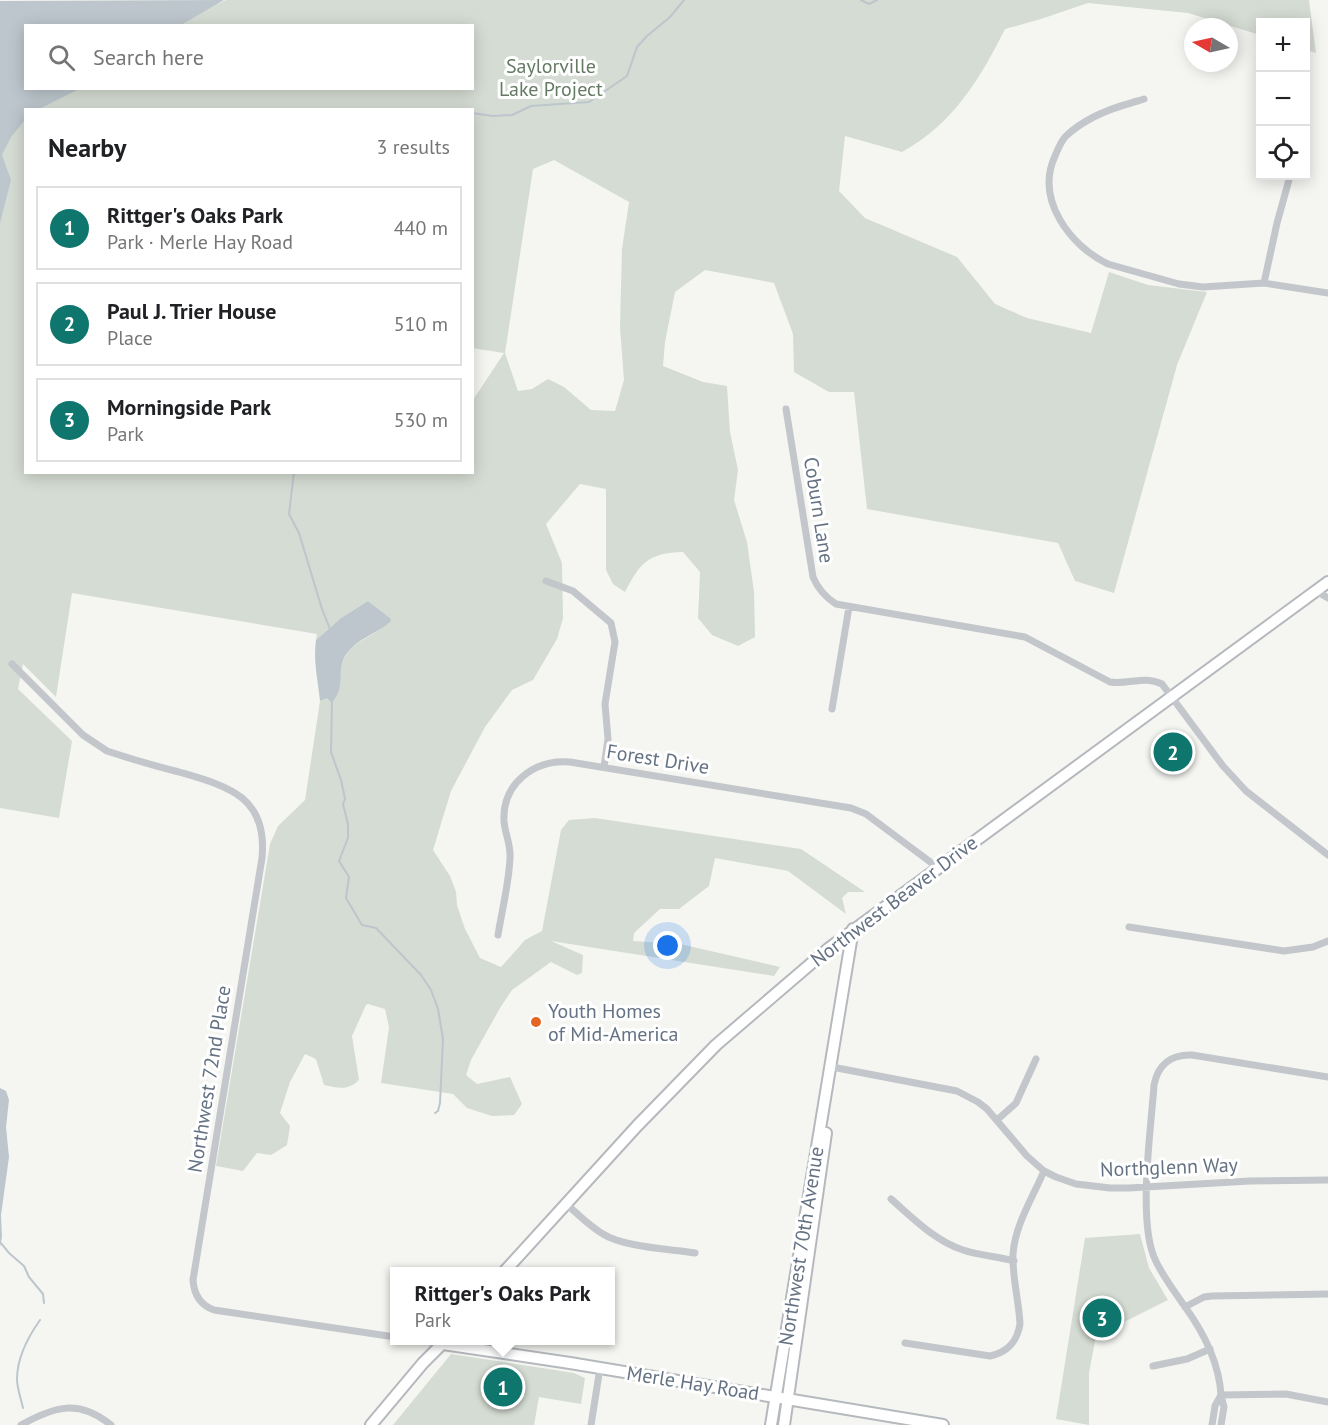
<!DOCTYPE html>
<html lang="en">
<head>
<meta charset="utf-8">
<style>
	body { margin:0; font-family:"PT Sans",sans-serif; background:#f2f2f2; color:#202124 }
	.controls { position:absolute; right:18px; top:18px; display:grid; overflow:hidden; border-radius:0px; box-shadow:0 3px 15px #0003 }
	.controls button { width:54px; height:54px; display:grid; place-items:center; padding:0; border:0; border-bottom:2px solid #e0e0e0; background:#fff; color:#202124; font:30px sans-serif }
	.compass { position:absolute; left:1184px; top:18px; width:54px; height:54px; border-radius:50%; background:#fff; box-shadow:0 3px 15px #0003; rotate:279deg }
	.you { position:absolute; left:668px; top:946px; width:21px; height:21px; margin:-15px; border:4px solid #fff; border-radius:50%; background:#1a73e8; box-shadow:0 0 0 9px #1a73e833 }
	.badge { display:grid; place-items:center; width:39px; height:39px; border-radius:50%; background:#0f766e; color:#fff; font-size:20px; font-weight:700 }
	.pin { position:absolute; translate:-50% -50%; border:3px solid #fff; box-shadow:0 2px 6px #0006 }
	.popup { position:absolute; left:390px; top:1267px; width:225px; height:78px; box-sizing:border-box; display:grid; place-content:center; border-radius:0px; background:#fff; filter:drop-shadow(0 2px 4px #0005); font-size:20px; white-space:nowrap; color:#757577 }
	.popup b { font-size:22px; color:#202124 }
	.popup::after { content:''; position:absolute; left:50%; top:100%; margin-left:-12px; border:12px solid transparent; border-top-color:#fff }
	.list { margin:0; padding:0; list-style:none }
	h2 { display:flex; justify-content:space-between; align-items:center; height:78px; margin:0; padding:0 24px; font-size:26px }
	h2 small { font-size:20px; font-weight:400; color:#757577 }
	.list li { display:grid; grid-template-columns:39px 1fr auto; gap:18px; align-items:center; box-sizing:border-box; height:84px; margin:0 12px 12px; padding:0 12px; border:2px solid #e0e0e0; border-radius:0px }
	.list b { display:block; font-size:22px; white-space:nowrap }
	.list p { margin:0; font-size:20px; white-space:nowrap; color:#757577 }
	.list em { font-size:20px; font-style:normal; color:#757577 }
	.icon { flex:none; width:33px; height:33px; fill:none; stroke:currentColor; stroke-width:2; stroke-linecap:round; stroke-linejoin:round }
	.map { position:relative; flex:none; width:1328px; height:1425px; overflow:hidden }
	.search { position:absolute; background:#fff; box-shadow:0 3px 15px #0003; left:24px; top:24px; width:450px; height:66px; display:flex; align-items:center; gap:15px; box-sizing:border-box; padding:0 21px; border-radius:0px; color:#757577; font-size:22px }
	.panel { position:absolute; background:#fff; box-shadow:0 3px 15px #0003; left:24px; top:108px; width:450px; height:366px; border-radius:0px }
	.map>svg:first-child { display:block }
	.green { fill:#d5dcd3; fill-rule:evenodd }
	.water { fill:#bcc6cc }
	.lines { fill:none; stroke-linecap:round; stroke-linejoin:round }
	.stream { stroke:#bcc6cc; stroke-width:2 }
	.secondary-casing { stroke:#b5b9be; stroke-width:14 }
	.minor { stroke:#c3c6ca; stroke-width:7 }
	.secondary { stroke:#fff; stroke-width:10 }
	.poi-dot { fill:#e56623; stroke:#fff; stroke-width:2 }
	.labels { text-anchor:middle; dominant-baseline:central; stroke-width:6; stroke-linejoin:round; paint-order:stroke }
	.park-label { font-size:20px; fill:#657a63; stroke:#fff }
	.street-label { font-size:20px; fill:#647283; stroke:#fff }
	.poi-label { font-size:20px; fill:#647283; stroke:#fff; text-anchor:start }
</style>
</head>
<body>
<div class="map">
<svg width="1328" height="1425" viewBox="0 0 1328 1425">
	<rect width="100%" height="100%" fill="#f5f6f2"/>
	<path class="green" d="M 226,0 L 1309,0 L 1316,53 L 1306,50 L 1306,22 L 1260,22 L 1260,35 L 1188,13 L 1088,3 L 1041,19 L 1005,29 C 980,79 953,124 902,152 L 845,136 L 839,191 L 865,218 L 957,257 L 995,304 L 1027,318 L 1091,333 L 1109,272 L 1148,285 L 1207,292 L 1177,365 L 1114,593 L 1075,581 L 1058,543 L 867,509 L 854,392 L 829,392 L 794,372 L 793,334 L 774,283 L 705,270 L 675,292 L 665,342 L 663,366 L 703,382 L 727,386 L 730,432 L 738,470 L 734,500 L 747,542 L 754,592 L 755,637 L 738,646 L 712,635 L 698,618 L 700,572 L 683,552 C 648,553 640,563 625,592 L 613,584 L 606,570 L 606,489 L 580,484 L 546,524 L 562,563 L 563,618 L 557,639 L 533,680 L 512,690 L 485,727 L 451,791 L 433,850 L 450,876 L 456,892 L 457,905 L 465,929 L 480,958 L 501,967 L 525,940 L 542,931 L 561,830 L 569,820 L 595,818 L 801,849 L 865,892 L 848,892 L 842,898 L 846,914 L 788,871 L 715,858 L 709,886 L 679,909 L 660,909 L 634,933 L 633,941 L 680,944 L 780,967 L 774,976 L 551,941 L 583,955 L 582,973 L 577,975 L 551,962 L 512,990 L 500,1008 L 471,1060 L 466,1075 L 477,1084 L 510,1077 L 522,1104 L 514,1115 L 492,1116 L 467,1108 L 453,1094 L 381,1083 L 389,1027 L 385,1009 L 368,1004 L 366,1005 L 352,1036 L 359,1080 C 348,1091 338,1088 324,1085 L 316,1059 L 305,1054 L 290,1082 L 280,1113 L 290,1126 L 287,1145 L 271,1155 L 257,1153 L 243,1171 L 216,1166 L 270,844 L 278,826 L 305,800 L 320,701 L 327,697 L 332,702 C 344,685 336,670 347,653 C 359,638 381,634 390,618 L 368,601 L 341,618 L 316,640 L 317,634 L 72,593 L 56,697 L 23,664 L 18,689 L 72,741 L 59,818 L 0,808 L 0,92 L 26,88 L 472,88 L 472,26 L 173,25 ZM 26,110 L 472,110 L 472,348 L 504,353 L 473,400 L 472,472 L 26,472 ZM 554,160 L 629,202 L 622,249 L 620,327 L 624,380 L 615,411 L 591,410 L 564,387 L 548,379 L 532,389 L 518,391 L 505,353 L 533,169 Z
		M 1140,1234 L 1149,1268 L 1168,1300 L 1096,1336 L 1089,1373 L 1089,1425 L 1056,1419 L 1085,1238 Z
		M 451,1354 L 574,1373 L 585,1378 L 581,1404 L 539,1397 L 534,1425 L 393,1425 Z"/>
	<path class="water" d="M 224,0 L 181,25 L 26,26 L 26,88 L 79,89 L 39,109 L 26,110 L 25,120 L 11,137 L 2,155 L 11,180 L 0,223 L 0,1 Z
		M 368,601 L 390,618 L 391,621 C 376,635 354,639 344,658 C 339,669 342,679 339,690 C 338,695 334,699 332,703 L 327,698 L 320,701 C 318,680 313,661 316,640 L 341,618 Z
		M 0,1088 L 6,1091 L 9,1100 L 6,1127 L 9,1157 L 1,1215 L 2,1237 L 0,1247 Z"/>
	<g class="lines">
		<path class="stream" d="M 861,0 L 869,4 L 877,0
			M 443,110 L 460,110
			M 472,113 L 493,116 L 512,115 L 531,106 L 589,102 L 627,76 L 637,47 L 647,36 L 670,17 L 684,0
			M 294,472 L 289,514 L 299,533 L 322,609 L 330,629
			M 332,700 L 331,752 L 341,780 L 345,799 L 343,804 L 348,824 L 348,838 L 339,861 L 349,877 L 346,898 L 362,925 L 376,928 L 421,975 L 431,990 L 438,1009 L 443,1039 L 440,1103 L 438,1111 L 435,1113
			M 0,1242 L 9,1253 L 24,1266 L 29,1277 L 43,1294 L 44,1303
			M 23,1408 C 21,1399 17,1388 17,1379 C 17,1357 28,1337 40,1320"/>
		<g class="secondary-casing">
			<path id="secondary" d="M 504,1272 L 637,1126 L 716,1045 L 828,949 L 1328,582
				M 443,1344 L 570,1363 L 943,1425
				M 371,1425 L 423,1363 L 446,1340
				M 771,1425 L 853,929
				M 784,1425 L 826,1133"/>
		</g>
		<path class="minor" d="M 1144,99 C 1139,101 1136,101 1131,103 C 1109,109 1083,120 1066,136 C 1061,141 1058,149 1055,156 C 1035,199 1070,246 1108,264 L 1179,284 L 1203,287 L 1264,283 L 1328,293
			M 1264,283 L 1277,223 L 1290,176
			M 786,409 L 813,577 C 818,589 825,597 836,604 L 1025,637 L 1110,682 C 1129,685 1144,675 1162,684 L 1223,766 L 1246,791 L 1328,855
			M 546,581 L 573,591 L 611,623 L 615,642 L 605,704 L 608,739 L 604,767
			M 1316,591 L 1328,598
			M 12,664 L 83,735 L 107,751 C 131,759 155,766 179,772 C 227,786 268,796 262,858 L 193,1280 C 194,1295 200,1305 214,1310 L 395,1337
			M 832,709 L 849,607
			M 1129,927 L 1284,951 L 1313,947 L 1328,941
			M 498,935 C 502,910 509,883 510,858 C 511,845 505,834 504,821 C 502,783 535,759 570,762 L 851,808 L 866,814 L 937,867
			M 832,1067 L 957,1091 L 978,1102 L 987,1109 L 1027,1156 L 1044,1171 L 1056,1177 L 1076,1184 L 1110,1188 L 1129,1188 L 1250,1181 L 1328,1180
			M 1328,1077 L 1192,1055 C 1172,1054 1158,1064 1154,1085 C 1151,1130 1138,1217 1154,1257 C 1161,1274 1173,1289 1183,1304 C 1203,1331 1219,1361 1221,1395 L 1286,1394 L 1328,1402
			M 997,1120 L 1016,1103 L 1036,1059
			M 891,1199 C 913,1218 935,1241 963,1250 C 980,1256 997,1256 1014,1261
			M 566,1204 C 578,1214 589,1226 603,1234 C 623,1247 670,1249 695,1253
			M 1185,1307 L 1204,1297 L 1212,1296 L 1328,1294
			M 419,1340 L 443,1344
			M 905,1343 L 990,1356 C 1008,1352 1017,1342 1020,1324 C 1019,1301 1012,1277 1013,1254 C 1015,1225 1033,1197 1044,1171
			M 1153,1366 L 1187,1359 L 1210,1349
			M 21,1425 C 55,1406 79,1399 111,1425
			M 591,1425 L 600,1368
			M 1212,1425 L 1215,1406 L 1221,1395 L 1224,1407 L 1221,1425"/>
		<use href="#secondary" class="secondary"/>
	</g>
	<circle class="poi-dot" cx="536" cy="1022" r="6"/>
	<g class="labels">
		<g class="park-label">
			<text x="551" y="66">Saylorville<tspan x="551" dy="23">Lake Project</tspan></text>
		</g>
		<g class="street-label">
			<text transform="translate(819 510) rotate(81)">Coburn Lane</text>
			<text transform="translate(658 759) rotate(9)">Forest Drive</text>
			<text transform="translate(894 901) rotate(-37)">Northwest Beaver Drive</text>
			<text transform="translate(209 1079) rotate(-81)">Northwest 72nd Place</text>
			<text transform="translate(1169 1167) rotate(-2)">Northglenn Way</text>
			<text transform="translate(801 1246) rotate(-81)">Northwest 70th Avenue</text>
			<text transform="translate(693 1383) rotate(9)">Merle Hay Road</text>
		</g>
		<g class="poi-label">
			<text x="548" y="1011">Youth Homes<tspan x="548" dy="23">of Mid-America</tspan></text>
		</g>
	</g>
</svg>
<div class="controls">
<button>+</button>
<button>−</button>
<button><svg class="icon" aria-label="locate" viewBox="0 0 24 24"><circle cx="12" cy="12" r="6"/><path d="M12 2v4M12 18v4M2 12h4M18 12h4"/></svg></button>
</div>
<svg class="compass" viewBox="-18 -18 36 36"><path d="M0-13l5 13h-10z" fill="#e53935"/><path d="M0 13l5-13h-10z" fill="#757577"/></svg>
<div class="you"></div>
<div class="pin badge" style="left:503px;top:1387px">1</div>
<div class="popup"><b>Rittger's Oaks Park</b>Park</div>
<div class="pin badge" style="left:1173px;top:752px">2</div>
<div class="pin badge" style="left:1102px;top:1318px">3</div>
<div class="search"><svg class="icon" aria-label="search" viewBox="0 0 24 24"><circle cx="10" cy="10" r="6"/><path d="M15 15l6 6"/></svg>Search here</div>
<section class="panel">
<h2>Nearby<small>3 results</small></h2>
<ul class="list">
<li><span class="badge">1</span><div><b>Rittger's Oaks Park</b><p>Park · Merle Hay Road</p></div><em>440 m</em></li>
<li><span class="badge">2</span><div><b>Paul J. Trier House</b><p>Place</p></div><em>510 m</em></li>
<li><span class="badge">3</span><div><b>Morningside Park</b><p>Park</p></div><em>530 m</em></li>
</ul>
</section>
</div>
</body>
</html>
